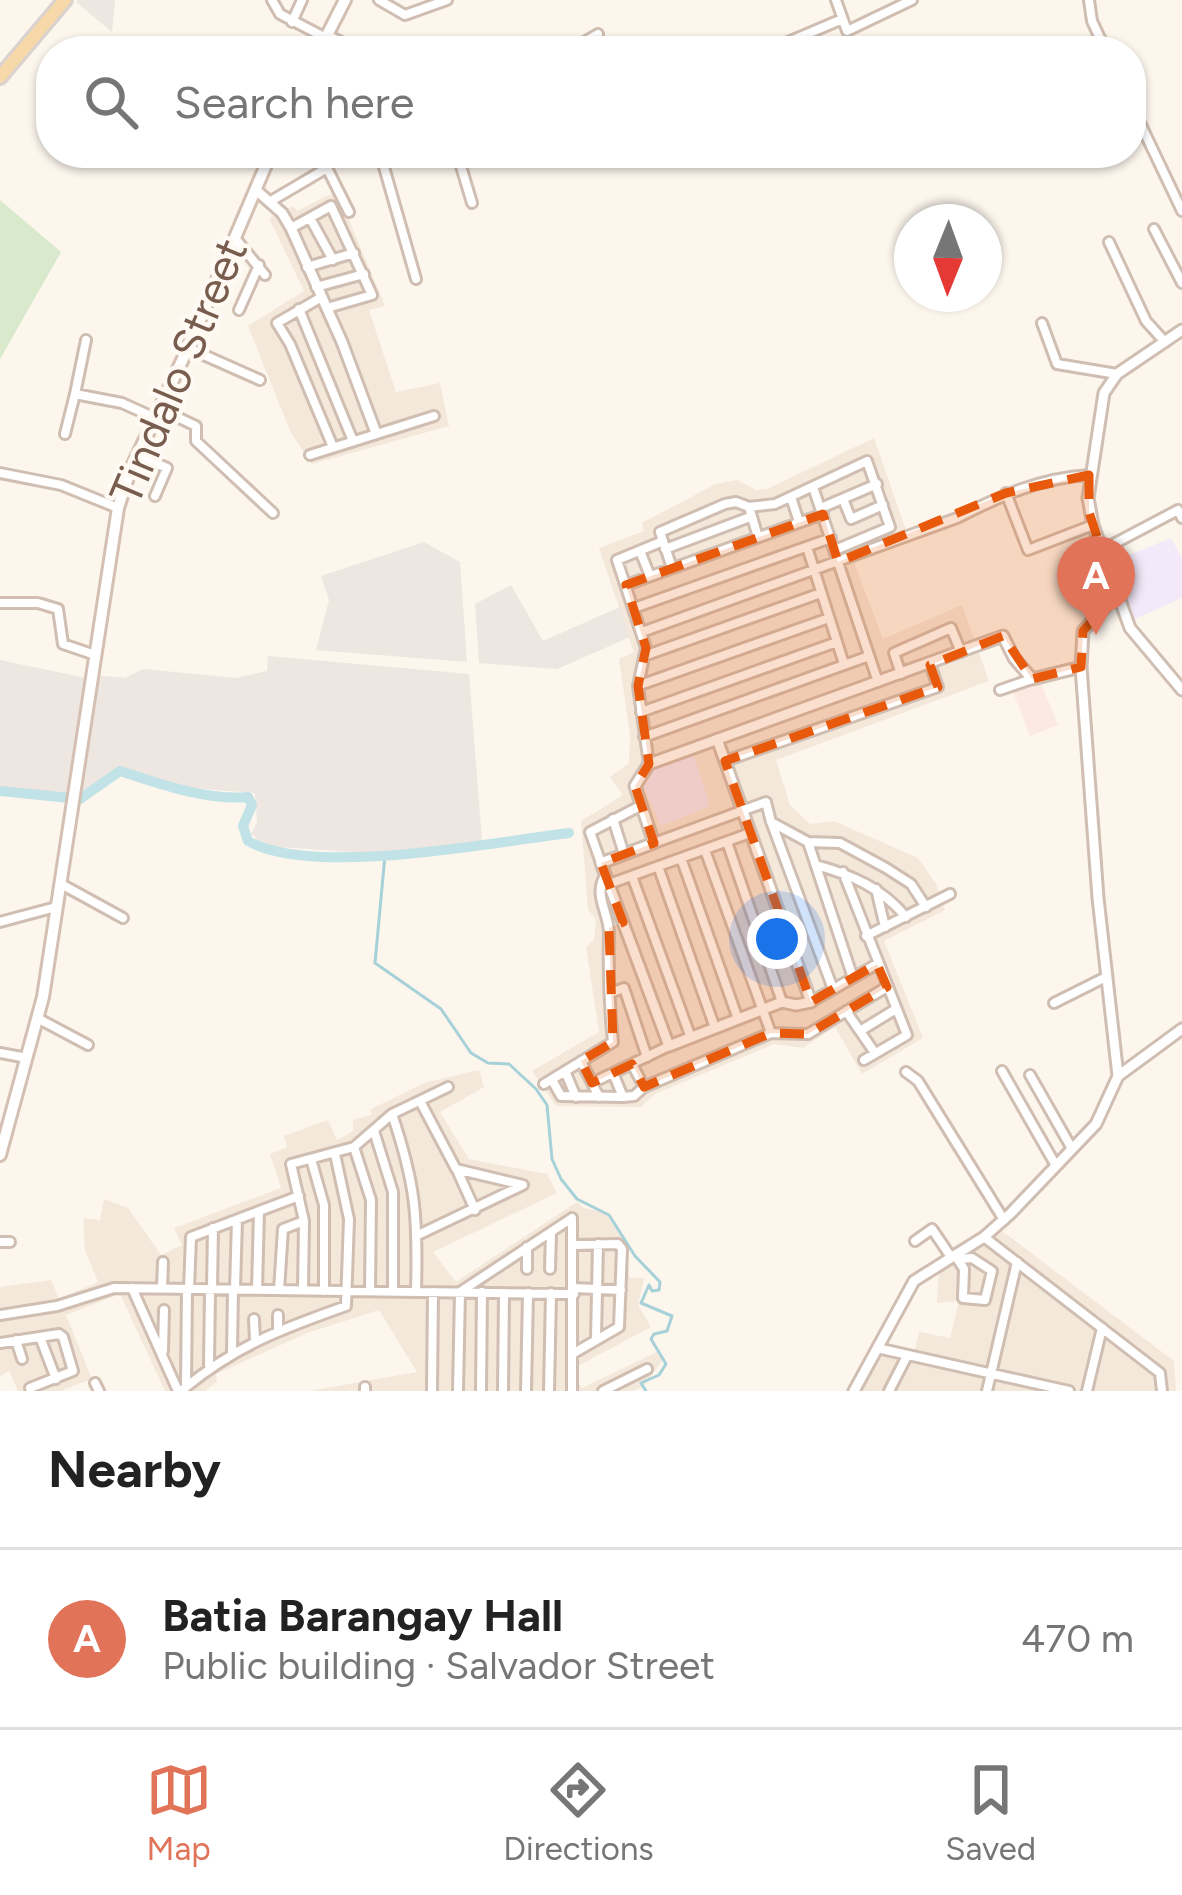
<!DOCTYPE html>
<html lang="en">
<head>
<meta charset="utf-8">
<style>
	body { margin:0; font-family:Figtree,sans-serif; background:#f2f2f2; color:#222 }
	.compass { position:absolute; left:894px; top:204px; width:108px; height:108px; border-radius:50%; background:#fff; box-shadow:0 3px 9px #0004; rotate:181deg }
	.you { position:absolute; left:777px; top:939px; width:42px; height:42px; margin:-30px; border:9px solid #fff; border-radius:50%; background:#1a73e8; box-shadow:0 0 0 18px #1a73e833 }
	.badge { display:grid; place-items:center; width:78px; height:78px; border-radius:50%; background:#e07358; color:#fff; font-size:39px; font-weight:700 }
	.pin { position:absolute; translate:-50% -99px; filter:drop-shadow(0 3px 6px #0008) }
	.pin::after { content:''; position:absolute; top:63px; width:42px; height:36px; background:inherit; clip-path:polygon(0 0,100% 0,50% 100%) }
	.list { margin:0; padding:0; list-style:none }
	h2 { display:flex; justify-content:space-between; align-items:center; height:156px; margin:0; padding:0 48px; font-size:51px }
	h2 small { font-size:39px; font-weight:400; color:#767676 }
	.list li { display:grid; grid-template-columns:78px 1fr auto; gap:36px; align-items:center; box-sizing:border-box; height:180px; padding:0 48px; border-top:3px solid #e0e0e0 }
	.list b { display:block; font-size:45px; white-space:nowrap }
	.list p { margin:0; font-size:39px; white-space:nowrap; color:#767676 }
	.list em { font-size:39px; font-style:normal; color:#767676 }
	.icon { flex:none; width:66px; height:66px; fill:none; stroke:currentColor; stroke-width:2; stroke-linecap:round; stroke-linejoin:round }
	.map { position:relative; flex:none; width:1182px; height:1391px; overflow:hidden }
	.search { position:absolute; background:#fff; box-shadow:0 3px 9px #0004; left:36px; right:36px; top:36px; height:132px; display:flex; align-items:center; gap:30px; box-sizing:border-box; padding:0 42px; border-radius:48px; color:#767676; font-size:45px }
	.sheet { height:336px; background:#fff }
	nav { display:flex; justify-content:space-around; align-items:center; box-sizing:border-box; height:168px; border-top:3px solid #e0e0e0; background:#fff; font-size:33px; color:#767676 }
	nav a { display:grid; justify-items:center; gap:6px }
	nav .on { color:#e07358 }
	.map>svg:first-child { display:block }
	.residential { fill:#f4e8db }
	.commercial { fill:#fce9e1 }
	.industrial { fill:#ede6e1 }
	.education { fill:#f3e9f9 }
	.green { fill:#d8eacb }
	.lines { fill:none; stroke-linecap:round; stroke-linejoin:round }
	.stream { stroke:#a7d1d8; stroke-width:3 }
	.river { stroke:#c1e2e6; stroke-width:10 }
	.minor-casing { stroke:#cfbeb1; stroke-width:14 }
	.tertiary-casing { stroke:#cfbeb1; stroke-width:15 }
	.secondary-casing { stroke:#d4c0b2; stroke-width:16 }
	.primary-casing { stroke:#d9d2ce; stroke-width:18 }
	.minor { stroke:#fff; stroke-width:8 }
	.tertiary { stroke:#fff; stroke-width:9 }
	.secondary { stroke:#fff; stroke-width:10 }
	.primary { stroke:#f7d8a9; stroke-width:12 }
	.marked { fill:#e8590c; fill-opacity:0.2; stroke:#e8590c; stroke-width:9; stroke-dasharray:24 15; stroke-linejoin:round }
	.labels { text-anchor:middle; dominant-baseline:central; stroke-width:9; stroke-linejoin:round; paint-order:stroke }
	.street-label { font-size:45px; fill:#785d4f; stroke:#fefaf3 }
</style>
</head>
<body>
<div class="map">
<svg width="1182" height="1391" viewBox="0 0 1182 1391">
	<rect width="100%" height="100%" fill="#fcf6ed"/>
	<path class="residential" d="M 337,191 L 385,306 L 369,310 L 396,392 L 440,383 L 449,426 L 312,464 L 291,433 L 248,326 L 304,291 L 269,218 L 293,206 L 297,211 Z
		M 874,438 L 909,539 L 854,562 L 883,639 L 962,605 L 989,681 L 776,760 L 790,805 L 810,824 L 834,821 L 918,858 L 936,884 L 945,910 L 884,941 L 923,1038 L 862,1074 L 835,1027 L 803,1048 L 774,1044 L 655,1094 L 641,1107 L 556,1106 L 532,1071 L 599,1032 L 586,947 L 594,940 L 596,920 L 588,909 L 581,821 L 623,795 L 610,777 L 629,763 L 630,734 L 619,659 L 634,652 L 599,548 L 644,531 L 642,523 L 716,484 L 737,480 L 756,490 L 767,489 Z
		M 479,1070 L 484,1087 L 440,1112 L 469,1159 L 547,1174 L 557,1193 L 433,1252 L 456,1282 L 577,1202 L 584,1208 L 604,1212 L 623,1238 L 630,1278 L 644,1278 L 638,1305 L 651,1327 L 578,1366 L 576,1380 L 582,1388 L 659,1351 L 662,1361 L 644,1386 L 633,1391 L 309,1391 L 417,1372 L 379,1310 L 307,1333 L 216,1374 L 217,1381 L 205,1391 L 165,1391 L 120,1294 L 66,1315 L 92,1379 L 61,1391 L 18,1391 L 9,1371 L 0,1376 L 0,1287 L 51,1280 L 59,1299 L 98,1282 L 85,1250 L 83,1218 L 100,1220 L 104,1199 L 128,1208 L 161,1255 L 182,1245 L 174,1228 L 281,1188 L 270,1154 L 287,1147 L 284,1136 L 328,1120 L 337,1140 L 353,1131 L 353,1120 L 371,1115 L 371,1109 L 424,1083 Z
		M 998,1228 L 1174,1361 L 1176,1391 L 859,1391 L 888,1343 L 915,1350 L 919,1332 L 950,1338 L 959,1301 L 937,1303 L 939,1267 Z"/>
	<path class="commercial" d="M 1040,681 L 1058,725 L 1030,736 L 1013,692 Z"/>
	<path class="industrial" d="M 78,0 L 115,0 L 112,32 L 76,2 Z
		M 424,542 L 460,562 L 467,662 L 316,650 L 329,600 L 321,576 Z
		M 511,585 L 543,641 L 620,607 L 630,637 L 557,669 L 479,663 L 475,604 Z
		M 268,656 L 469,674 L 482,841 L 380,854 L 266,846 L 251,834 L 257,823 L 255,793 L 190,788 L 121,767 L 80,793 L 95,675 L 125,678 L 143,669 L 236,678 L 267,671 Z
		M 0,660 L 86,678 L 67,794 L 0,787 Z"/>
	<path class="education" d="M 1171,538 L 1182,558 L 1182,598 L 1130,621 L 1115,569 L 1125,565 L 1122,558 Z
		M 692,750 L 710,806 L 661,826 L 641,780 L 655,764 Z"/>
	<path class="green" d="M 0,200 L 61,252 L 0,359 Z"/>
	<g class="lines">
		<path class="stream" d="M 385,855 L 375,963 L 441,1009 L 471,1053 L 488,1063 L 509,1064 L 536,1089 L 547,1105 L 552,1159 L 561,1179 L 577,1199 L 609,1215 L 635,1256 L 660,1282 L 659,1290 L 652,1291 L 649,1285 L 641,1303 L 672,1316 L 667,1331 L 654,1334 L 651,1339 L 666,1364 L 659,1375 L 641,1383 L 646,1391"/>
		<path class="river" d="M 0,791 L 80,799 L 120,771 C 160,784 207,801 248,797 L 252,805 L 243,826 L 248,841 C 314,878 492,842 569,833"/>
		<g class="minor-casing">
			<path id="minor" d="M 272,0 L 280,14 L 326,38
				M 379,0 L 405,15 L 447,0
				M 836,0 L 847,31 L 912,0
				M 1089,0 L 1092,21 L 1106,51
				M 292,22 L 302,0
				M 327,35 L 360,51
				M 569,51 L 598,34
				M 767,51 L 840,20
				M 1131,104 L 1182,211
				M 380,153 L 416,279
				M 457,153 L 472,203
				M 271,201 L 327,168 L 349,212
				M 310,218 L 333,260
				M 291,228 L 331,206 L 372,295 L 327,308
				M 1154,229 L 1182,283
				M 235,238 L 265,275
				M 1109,242 L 1146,321 L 1165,342
				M 307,267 L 354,253
				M 316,287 L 364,274
				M 320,298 L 277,323 L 290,344 L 333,447
				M 299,309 L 353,441
				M 239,310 L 259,265
				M 1042,323 L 1057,364 L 1117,374
				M 188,348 L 260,380
				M 75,394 L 86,340
				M 160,409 L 196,426 L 196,441 L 273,513
				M 65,434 L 75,394 L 122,403 L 155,418
				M 137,455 L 167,468 L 155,496
				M 310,455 L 434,416
				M 0,473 L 61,485 L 118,508
				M 813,487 L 878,682
				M 1006,493 L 1028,550 L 1093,525
				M 791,497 L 799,522
				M 843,499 L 851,519 L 883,505
				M 749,507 L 775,504 L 867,461 L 890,527 L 835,550
				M 821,508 L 877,484
				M 807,547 L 844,664
				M 665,549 L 750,517
				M 1104,549 L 1178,510 L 1182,518
				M 640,551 L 650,576
				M 672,568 L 660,532 L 725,504 L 736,502 L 749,507 L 758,537
				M 626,585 L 823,514
				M 0,603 L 38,603 L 58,609 L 63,644 L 95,655
				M 634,608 L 831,538
				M 642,632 L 957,518 C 1000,496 1040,478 1089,475
				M 644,656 L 821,593
				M 901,674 L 894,653 L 951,628 L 961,652
				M 640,685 L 829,618
				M 1000,690 L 1032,679
				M 641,712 L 837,642
				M 644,737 L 869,656
				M 725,761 L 938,687 L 930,664
				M 649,764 L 638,686 L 646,648 L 617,560 L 663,541
				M 613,819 L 624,854
				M 772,824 L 833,989
				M 727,842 L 782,1002
				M 808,842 L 853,978
				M 654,843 L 766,802 L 771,822 L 808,842 L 840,843 L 886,868 L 911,884 L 926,907
				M 705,850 L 771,1033
				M 681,858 L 738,1019
				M 601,863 L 590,832 L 640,806
				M 816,865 C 852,875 882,888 906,917
				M 658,866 L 715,1028
				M 843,872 L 907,1035 L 864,1060
				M 632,876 L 691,1038
				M 61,884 L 123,918
				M 609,884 L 750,833
				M 876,889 L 885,927
				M 0,922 L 56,907
				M 866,936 L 950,894
				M 610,993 L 624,988 L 647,1057
				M 811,1002 L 877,964
				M 1054,1003 L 1106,977
				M 846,1011 L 875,1053
				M 39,1019 L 88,1045
				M 860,1031 L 896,1009
				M 0,1053 L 27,1058
				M 581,1061 L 599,1097
				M 632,1064 L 644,1087
				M 565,1071 L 576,1097
				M 1002,1071 L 1055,1164
				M 906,1072 L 918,1081 L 1004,1220
				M 613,1073 L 623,1097
				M 1030,1075 L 1071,1147
				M 552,1080 L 561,1096 L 623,1097 L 634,1096 L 644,1087 L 771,1033 L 808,1034 L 887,987
				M 592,1083 L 669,1046
				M 544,1084 L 613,1042 C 609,1004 608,971 609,933 C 609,913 593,895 605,876
				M 392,1114 C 416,1185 418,1218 416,1292
				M 374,1131 L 393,1192 L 393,1291
				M 354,1147 L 371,1200 L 370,1291
				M 311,1159 L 324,1205 L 324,1291
				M 457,1170 L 475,1210
				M 418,1235 L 523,1185 L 456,1169 L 420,1101
				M 984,1237 L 1160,1373 L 1162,1391
				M 915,1241 L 932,1229 L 951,1257
				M 0,1242 L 10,1242
				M 574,1245 L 618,1244 L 622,1249 L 619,1327 L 574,1353
				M 527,1247 L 527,1269
				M 955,1255 L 964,1269 L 963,1298 L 985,1300 L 992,1271 L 972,1258 L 959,1259
				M 550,1269 L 551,1232
				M 132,1288 L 178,1391
				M 162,1288 L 163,1262
				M 573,1288 L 621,1290
				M 189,1289 L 191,1237 L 299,1196
				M 212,1289 L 213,1228
				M 235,1289 L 237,1220
				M 257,1290 L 259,1211
				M 279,1290 L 283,1229 L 304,1221
				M 303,1290 L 304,1221 L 291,1164 L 354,1147 L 392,1114 L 448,1087
				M 0,1315 L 57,1306 L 114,1288 L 574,1294
				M 278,1315 L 278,1331
				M 254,1319 L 255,1341
				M 40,1337 L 56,1379
				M 596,1339 L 598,1244
				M 16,1340 L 22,1359
				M 0,1343 L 59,1334 L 63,1337 L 73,1371 L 30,1388
				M 877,1348 L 1069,1391
				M 163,1351 L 164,1310
				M 232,1352 L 233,1289
				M 209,1365 L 210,1289
				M 95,1383 L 99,1391
				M 186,1386 L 187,1289
				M 365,1387 L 365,1391
				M 181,1391 C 235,1346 281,1329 346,1306 L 349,1219 L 335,1154
				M 432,1391 L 433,1292
				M 458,1391 L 460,1292 L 572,1218 L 572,1391
				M 481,1391 L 482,1292
				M 503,1391 L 504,1293
				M 526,1391 L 528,1293
				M 549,1391 L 551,1293
				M 603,1391 L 647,1369
				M 889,1391 L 907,1356
				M 987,1391 L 1017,1262
				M 1087,1391 L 1102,1328"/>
		</g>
		<g class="tertiary-casing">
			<path id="tertiary" d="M 256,190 L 282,213 L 291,228 L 342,342 L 376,433
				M 1182,330 L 1117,374 L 1104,393 L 1088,498 L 1093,525 L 1130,628 L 1182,690
				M 1116,595 L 1083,631 L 1081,667 L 1098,898 L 1118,1076
				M 717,739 L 811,1002 L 796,1005 L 782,1002 L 669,1046 L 601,863 L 654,843 L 635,786 L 649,764 L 1003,636 L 1014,658 L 1032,679 L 1081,667
				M 854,1391 L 914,1281 L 984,1237 L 1010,1214 L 1096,1124 L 1118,1076 L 1182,1029"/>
		</g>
		<g class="secondary-casing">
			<path id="secondary" d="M 319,51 L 345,0
				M 0,1155 L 43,997 L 118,508 L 130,471 L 188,348 L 271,153"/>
		</g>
		<g class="primary-casing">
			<path id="primary" d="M 0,77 L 65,0"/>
		</g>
		<use href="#minor" class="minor"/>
		<use href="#tertiary" class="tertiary"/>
		<use href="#secondary" class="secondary"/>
		<use href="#primary" class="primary"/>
	</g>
	<path class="marked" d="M 1089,475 L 1089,512 L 1116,595 L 1083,631 L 1081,667 L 1032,679 L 1003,636 L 930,665 L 938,687 L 725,761 L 811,1002 L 877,964 L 887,987 L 808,1034 L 771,1033 L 644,1087 L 632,1064 L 592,1083 L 581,1061 L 613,1042 L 609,928 L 623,922 L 601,863 L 654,843 L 635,786 L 649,764 L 638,686 L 646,648 L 626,585 L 823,514 L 838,562 L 1006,493 Z"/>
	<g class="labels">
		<g class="street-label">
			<text transform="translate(178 371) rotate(-67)">Tindalo Street</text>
		</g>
	</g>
</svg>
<svg class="compass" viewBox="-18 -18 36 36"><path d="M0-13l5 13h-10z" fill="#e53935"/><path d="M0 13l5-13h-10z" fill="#767676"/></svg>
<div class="you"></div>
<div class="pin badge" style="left:1096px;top:635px">A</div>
<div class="search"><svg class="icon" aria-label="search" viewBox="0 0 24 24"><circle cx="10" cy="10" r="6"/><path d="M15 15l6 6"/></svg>Search here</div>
</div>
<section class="sheet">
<h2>Nearby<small></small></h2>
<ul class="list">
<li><span class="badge">A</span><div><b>Batia Barangay Hall</b><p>Public building · Salvador Street</p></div><em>470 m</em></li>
</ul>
</section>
<nav>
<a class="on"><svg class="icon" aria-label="map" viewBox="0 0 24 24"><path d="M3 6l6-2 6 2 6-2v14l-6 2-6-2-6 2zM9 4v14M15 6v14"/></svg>Map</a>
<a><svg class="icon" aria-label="directions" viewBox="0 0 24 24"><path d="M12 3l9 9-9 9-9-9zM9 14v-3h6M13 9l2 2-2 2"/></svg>Directions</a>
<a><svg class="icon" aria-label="saved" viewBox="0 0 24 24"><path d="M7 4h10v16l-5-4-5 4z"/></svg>Saved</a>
</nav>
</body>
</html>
